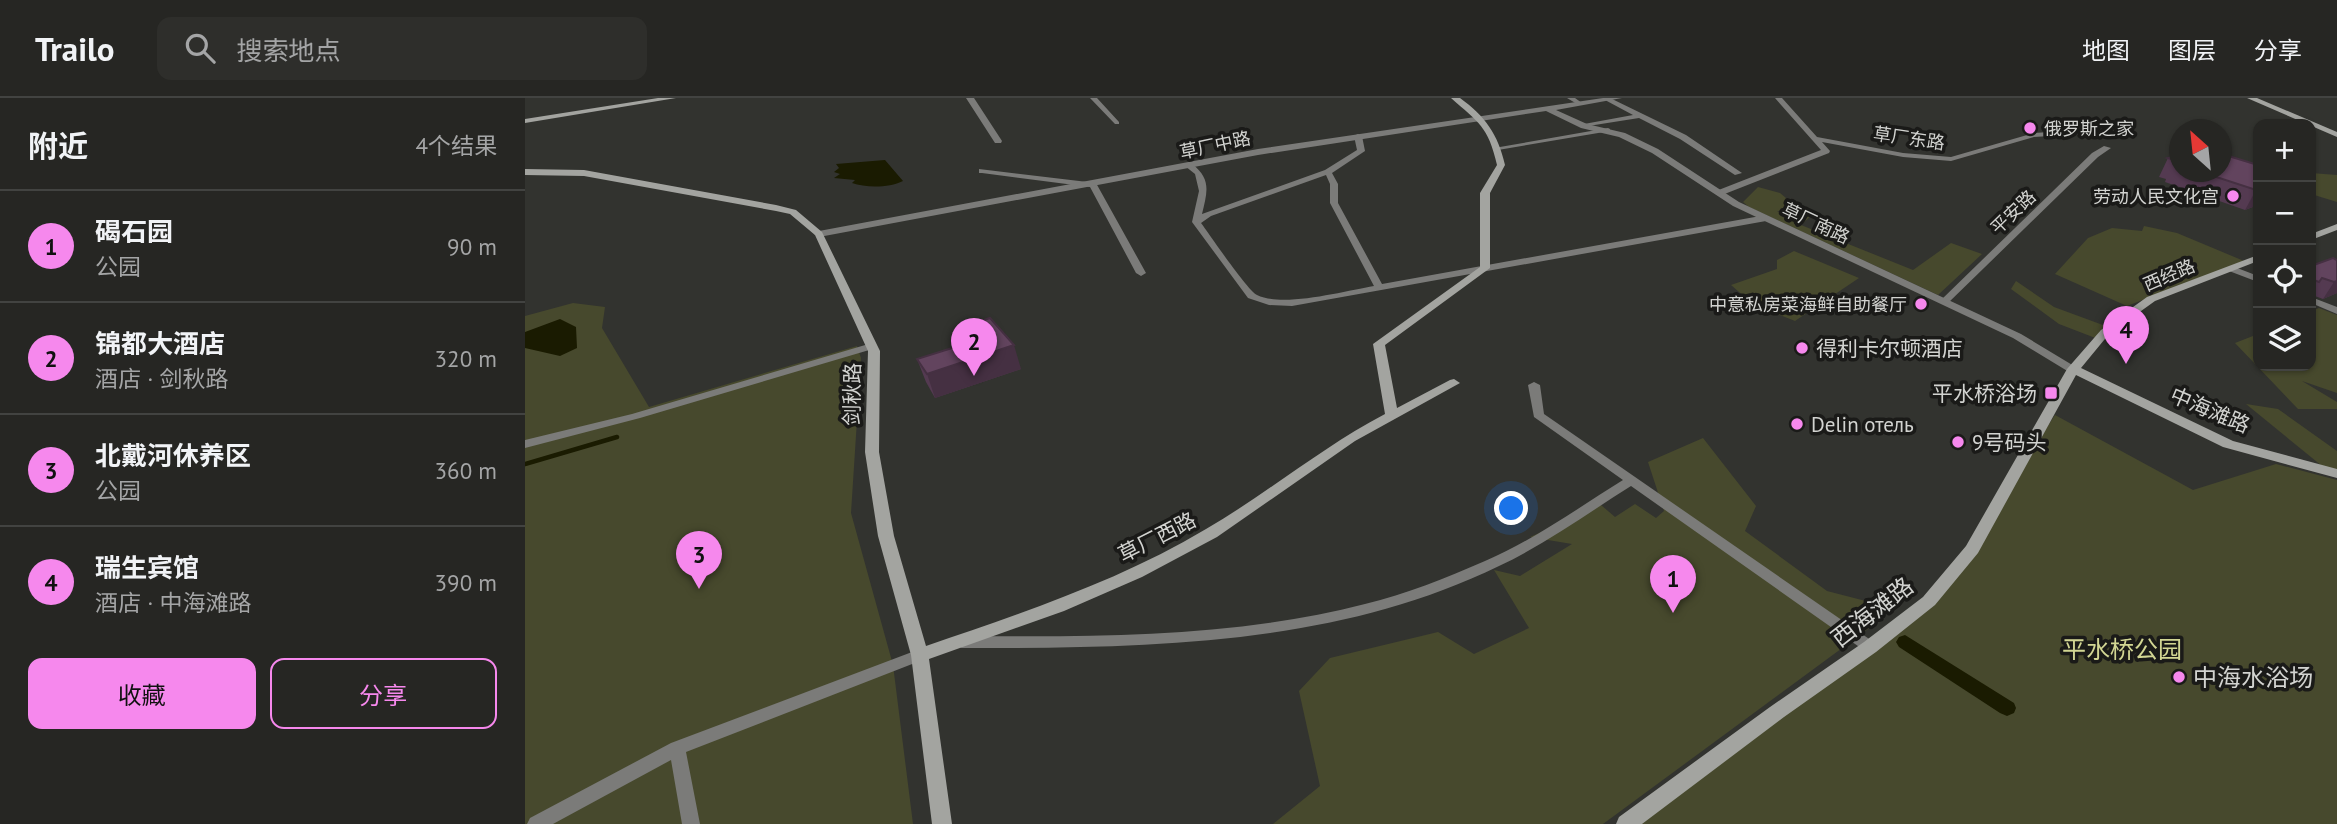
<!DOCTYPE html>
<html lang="zh">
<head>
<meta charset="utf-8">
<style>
	body { margin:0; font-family:"PT Sans","Noto Sans SC",sans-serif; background:#2e2e2b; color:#f1f3f6 }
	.controls { position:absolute; right:21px; top:21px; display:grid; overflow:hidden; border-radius:14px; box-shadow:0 2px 5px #0004 }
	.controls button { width:63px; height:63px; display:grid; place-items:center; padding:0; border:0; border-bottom:2px solid #424341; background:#262623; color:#f1f3f6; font:35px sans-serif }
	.compass { position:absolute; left:1644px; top:21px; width:63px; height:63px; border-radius:50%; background:#262623; box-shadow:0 2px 5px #0004; rotate:333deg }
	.you { position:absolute; left:987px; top:411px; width:24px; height:24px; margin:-18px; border:5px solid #fff; border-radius:50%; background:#1a73e8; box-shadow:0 0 0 10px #1a73e833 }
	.badge { display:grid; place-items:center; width:46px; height:46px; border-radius:50%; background:#f688ed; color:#111; font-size:23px; font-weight:700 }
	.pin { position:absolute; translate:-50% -58px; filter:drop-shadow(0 2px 4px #0008) }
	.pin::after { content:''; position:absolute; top:37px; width:24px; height:21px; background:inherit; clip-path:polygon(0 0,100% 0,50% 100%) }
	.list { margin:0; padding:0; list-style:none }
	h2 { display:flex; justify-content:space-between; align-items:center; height:91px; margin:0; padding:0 28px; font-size:30px }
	h2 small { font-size:23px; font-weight:400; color:#a4a5a6 }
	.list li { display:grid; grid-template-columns:46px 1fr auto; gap:21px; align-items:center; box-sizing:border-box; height:112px; padding:0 28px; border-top:2px solid #424341 }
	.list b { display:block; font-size:26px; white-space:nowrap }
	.list p { margin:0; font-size:23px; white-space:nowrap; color:#a4a5a6 }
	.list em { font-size:23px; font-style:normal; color:#a4a5a6 }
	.actions { display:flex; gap:14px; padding:21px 28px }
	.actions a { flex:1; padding:16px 0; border:2px solid #f688ed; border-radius:14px; text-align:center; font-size:24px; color:#f688ed }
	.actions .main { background:#f688ed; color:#111 }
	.icon { flex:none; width:38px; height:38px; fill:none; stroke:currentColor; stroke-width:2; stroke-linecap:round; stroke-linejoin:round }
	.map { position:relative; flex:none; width:1812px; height:726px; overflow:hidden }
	header { display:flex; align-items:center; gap:42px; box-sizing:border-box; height:98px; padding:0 35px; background:#262623; border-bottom:2px solid #424341 }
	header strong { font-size:33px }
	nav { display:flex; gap:38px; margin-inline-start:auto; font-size:24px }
	.search { width:490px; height:63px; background:#2e2e2b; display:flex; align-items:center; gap:18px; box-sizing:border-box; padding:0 24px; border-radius:14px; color:#a4a5a6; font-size:26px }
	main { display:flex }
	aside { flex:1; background:#262623 }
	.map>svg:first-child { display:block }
	.green { fill:#47492d }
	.water { fill:#1a1b01 }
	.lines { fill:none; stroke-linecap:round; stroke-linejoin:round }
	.stream { stroke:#1a1b01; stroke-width:4.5 }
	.canal { fill:#1a1b01; fill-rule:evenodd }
	.minor { fill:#7b7b79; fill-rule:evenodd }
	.tertiary { fill:#7b7b79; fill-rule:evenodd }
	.secondary { fill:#a3a4a0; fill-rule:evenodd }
	.wall { fill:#543a51 }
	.shaded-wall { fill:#453042 }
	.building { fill:#62445e; stroke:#453042; stroke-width:2 }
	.poi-dot { fill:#f688ed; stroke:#1a1a18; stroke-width:2.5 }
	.labels { text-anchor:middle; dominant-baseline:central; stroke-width:7; stroke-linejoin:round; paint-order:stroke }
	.far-poi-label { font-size:18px; fill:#d2d3d0; stroke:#1a1a18; text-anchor:end }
	.far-street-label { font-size:18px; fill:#d2d3d0; stroke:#1a1a18 }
	.poi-label { font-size:21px; fill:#d2d3d0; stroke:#1a1a18; text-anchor:start }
	.street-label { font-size:21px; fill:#d2d3d0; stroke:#1a1a18 }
	.near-street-label { font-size:24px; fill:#d2d3d0; stroke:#1a1a18 }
	.near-park-label { font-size:24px; fill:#d2d693; stroke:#1a1a18 }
	.near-poi-label { font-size:24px; fill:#d2d3d0; stroke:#1a1a18; text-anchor:start }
</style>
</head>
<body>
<header>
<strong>Trailo</strong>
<div class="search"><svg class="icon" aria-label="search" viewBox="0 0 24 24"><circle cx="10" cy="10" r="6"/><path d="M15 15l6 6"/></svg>搜索地点</div>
<nav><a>地图</a><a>图层</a><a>分享</a></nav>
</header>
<main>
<aside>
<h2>附近<small>4个结果</small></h2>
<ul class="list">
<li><span class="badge">1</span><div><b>碣石园</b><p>公园</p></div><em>90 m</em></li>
<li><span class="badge">2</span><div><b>锦都大酒店</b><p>酒店 · 剑秋路</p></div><em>320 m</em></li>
<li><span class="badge">3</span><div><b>北戴河休养区</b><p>公园</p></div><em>360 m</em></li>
<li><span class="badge">4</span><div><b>瑞生宾馆</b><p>酒店 · 中海滩路</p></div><em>390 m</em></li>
</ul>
<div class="actions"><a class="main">收藏</a><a>分享</a></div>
</aside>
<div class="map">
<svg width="1812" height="726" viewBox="0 0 1812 726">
	<rect width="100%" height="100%" fill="#32332f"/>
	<path class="green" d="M 1786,75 L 1812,77 L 1812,104 L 1786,96 Z
		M 1233,89 L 1255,95 L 1267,105 L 1252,114 L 1289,115 L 1276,127 L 1388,172 L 1426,145 L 1457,156 L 1413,197 L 1224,109 L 1218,104 Z
		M 1619,128 L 1652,135 L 1719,163 L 1602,208 L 1530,176 L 1563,140 L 1587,130 L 1617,133 Z
		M 1269,153 L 1334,180 L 1270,223 L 1229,207 L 1206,187 L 1252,171 L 1252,162 Z
		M 1491,183 L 1529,209 L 1586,230 L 1573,241 L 1534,226 L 1486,191 Z
		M 48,205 L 80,209 L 77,230 L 124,309 L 332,248 L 336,260 L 326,415 L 368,567 L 388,726 L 0,726 L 0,218 Z
		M 1794,210 L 1812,217 L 1812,295 L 1777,283 L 1812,304 L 1812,311 L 1773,311 L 1710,245 L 1733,236 L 1733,268 L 1786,268 L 1786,213 Z
		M 1721,306 L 1753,311 L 1812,353 L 1812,372 L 1797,368 Z
		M 1530,317 L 1668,392 L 1751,366 L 1812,382 L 1812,726 L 1115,726 L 1400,512 Z
		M 1178,340 L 1231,408 L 1220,433 L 1302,493 L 1360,508 L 1343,531 L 1078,726 L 748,726 L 795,688 L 774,593 L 805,560 L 913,534 L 949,556 L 1004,530 L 969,472 L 995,478 L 1047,446 L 1005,439 L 1076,407 L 1090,419 L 1110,406 L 1131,420 L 1139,413 L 1123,364 Z"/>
	<path class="water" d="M 360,62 L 378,83 C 364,90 341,90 327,85 L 330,82 L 309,80 L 315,76 L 309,74 L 314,70 L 311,66 Z
		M 35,221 L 51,229 L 52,250 L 35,258 L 0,250 L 0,234 Z"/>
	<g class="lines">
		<path class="stream" d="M 0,366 L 92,339"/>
		<path class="canal" d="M 1380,537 L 1489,605 L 1491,610 L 1489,615 L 1482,618 L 1475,615 L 1374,549 L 1371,544 L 1374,539 Z"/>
		<path class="minor" d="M 565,0 L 572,0 L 594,24 L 594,26 L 590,26 Z
			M 1042,0 L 1050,0 L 1057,5 L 1052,6 Z
			M 1079,0 L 1085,0 L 1161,37 L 1217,75 L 1210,77 L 1155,41 L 1114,20 L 1057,29 L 1056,28 L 1059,26 L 1108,17 L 1080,2 Z
			M 1250,0 L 1257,0 L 1292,39 L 1378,55 L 1426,59 L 1509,35 L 1556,32 L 1559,34 L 1556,36 L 1509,39 L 1426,63 L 1378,59 L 1297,44 L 1305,53 L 1304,55 L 1197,97 L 1191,97 L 1191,93 L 1296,52 Z
			M 1083,30 L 1085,31 L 1085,33 L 973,52 L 969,50 Z
			M 833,36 L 837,38 L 840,53 L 807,75 L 813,86 L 813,105 L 857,186 L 1241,117 L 1245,120 L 1241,123 L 767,208 L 744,207 L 723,200 L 667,124 L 674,93 L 670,76 L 660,68 L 667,66 C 687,81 682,95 677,116 L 800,72 L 832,52 L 829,38 ZM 801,77 L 805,86 L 805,105 L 849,188 C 819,193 758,210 732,197 C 722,192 685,137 676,125 L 686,118 Z
			M 1579,48 L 1586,50 L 1573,59 L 1422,206 L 1416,206 L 1416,202 L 1567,55 Z
			M 454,71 L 571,85 L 621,175 L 616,178 L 611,175 L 565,89 L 457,75 L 454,75 Z
			M 1707,168 L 1733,178 L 1733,184 L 1704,173 L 1702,171 Z
			M 1786,199 L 1812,209 L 1812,216 L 1786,205 Z
			M 347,245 L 352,248 L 351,250 L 115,320 L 0,350 L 0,342 L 107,316 Z
			M 1009,284 L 1015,287 L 1019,316 L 1350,545 L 1353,549 L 1350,553 L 1345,555 L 1340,553 L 1106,388 C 1063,415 1021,446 974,468 C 808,549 618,550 437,550 L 432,548 L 429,544 L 432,540 L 437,538 C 571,539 709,540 840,506 C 881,496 921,480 960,463 C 1009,442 1053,410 1098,382 L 1009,319 L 1003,287 Z
			M 395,551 L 400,553 L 403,557 L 400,561 L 161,654 L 175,726 L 157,726 L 146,662 L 28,726 L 2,726 L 5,720 L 146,645 Z"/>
		<path class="tertiary" d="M 441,0 L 449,0 L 477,43 L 476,45 L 470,45 Z
			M 1078,0 L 1097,0 L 1031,12 L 1062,26 L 1100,35 L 1133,51 L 1214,104 L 1496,236 L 1554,271 L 1548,275 L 1544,274 L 1488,240 L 1208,108 L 1127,55 L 1094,39 L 1056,30 L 1021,13 L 733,57 L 294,139 L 289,136 L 294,133 L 733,51 Z"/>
		<path class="secondary" d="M 133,0 L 151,0 L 0,25 L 0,21 Z
			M 926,0 L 935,0 C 960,18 973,36 980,67 L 965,95 L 965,170 L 860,247 L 872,310 L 925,282 L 929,281 L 935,285 L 830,343 L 692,439 L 617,479 L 539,513 L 404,561 L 427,726 L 407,726 L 386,557 L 353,438 L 340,354 L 343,253 L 290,137 L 265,116 L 251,113 L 59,78 L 0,77 L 0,71 L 59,72 L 251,107 L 271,112 L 297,134 L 355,253 L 354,354 L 369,438 L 401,548 C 497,515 594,483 681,431 C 743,395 797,349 860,316 L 848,246 L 955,169 L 955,95 L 972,67 C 963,28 954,25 926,0 Z
			M 1722,0 L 1732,0 L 1812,34 L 1812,39 Z
			M 1812,126 L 1812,132 L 1786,142 L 1786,136 Z
			M 1733,157 L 1733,163 L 1630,203 L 1584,236 L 1556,270 L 1708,343 L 1812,371 L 1812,380 L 1698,349 L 1551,277 L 1453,455 L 1410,507 L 1351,554 L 1259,619 L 1117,726 L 1091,726 L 1094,719 L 1245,609 L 1339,544 L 1398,499 L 1441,448 L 1542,271 L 1576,232 L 1622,199 Z"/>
	</g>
	<path class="wall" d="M 1655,57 L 1655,74 L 1697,74 L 1733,67 L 1733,107 L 1720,112 L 1640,84 L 1641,81 L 1634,79 L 1643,60 Z
		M 1812,162 L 1812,195 L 1798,201 L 1787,197 L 1786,198 L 1786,168 Z
		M 429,232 L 496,271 L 410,300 L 401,284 L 392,261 L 434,248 Z"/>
	<path class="shaded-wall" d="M 1733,91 L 1733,107 L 1720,112 L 1731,92 Z
		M 1812,183 L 1812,195 L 1798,201 L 1809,184 Z
		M 489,247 L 496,271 L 410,300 L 402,276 Z"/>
	<path class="building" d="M 1697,56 L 1733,67 L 1733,91 L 1731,92 L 1676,74 L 1697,74 Z
		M 1655,57 L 1655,66 L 1649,64 L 1653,63 L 1643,60 Z
		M 1808,160 L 1812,162 L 1812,183 L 1809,184 L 1797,180 L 1794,184 L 1786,181 L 1786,168 Z
		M 465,220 L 489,247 L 402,276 L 392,261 L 440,246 L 429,232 Z"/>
	<g class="poi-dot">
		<circle cx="1505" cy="30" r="7"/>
		<circle cx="1708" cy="98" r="7"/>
		<circle cx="1396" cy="206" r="7"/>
		<circle cx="1277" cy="250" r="7"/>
		<rect x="1519" y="288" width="14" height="14" rx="3.5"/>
		<circle cx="1272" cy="326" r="7"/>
		<circle cx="1433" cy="344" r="7"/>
		<circle cx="1654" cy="579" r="7"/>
	</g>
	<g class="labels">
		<g class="far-poi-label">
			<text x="1519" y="30" text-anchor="start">俄罗斯之家</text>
			<text x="1694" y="98">劳动人民文化宫</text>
			<text x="1382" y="206">中意私房菜海鲜自助餐厅</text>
		</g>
		<g class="far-street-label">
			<text transform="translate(1384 40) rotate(8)">草厂东路</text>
			<text transform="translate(690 47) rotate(-12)">草厂中路</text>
			<text transform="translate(1488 114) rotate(-44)">平安路</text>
			<text transform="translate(1291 125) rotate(25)">草厂南路</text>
			<text transform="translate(1644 177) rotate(-23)">西经路</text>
		</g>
		<g class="poi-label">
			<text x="1291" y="250">得利卡尔顿酒店</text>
			<text x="1512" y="295" text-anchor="end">平水桥浴场</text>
			<text x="1286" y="326">Delin отель</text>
			<text x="1447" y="344">9号码头</text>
		</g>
		<g class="street-label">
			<text transform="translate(327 296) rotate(-89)">剑秋路</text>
			<text transform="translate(1685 312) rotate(23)">中海滩路</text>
			<text transform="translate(632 439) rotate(-27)">草厂西路</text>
		</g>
		<g class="near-street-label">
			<text transform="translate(1347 514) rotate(-38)">西海滩路</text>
		</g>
		<g class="near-park-label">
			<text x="1597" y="551">平水桥公园</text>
		</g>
		<g class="near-poi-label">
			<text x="1668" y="579">中海水浴场</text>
		</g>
	</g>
</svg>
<div class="controls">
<button>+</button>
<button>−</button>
<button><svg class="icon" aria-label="locate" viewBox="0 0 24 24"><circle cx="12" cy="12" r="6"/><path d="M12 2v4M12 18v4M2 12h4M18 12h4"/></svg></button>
<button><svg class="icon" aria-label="layers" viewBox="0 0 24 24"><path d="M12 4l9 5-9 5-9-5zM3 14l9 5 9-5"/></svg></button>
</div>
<svg class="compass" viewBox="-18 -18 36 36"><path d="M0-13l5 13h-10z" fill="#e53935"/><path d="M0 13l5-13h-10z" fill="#a4a5a6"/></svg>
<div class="you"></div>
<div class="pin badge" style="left:1148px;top:515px">1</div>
<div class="pin badge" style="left:449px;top:278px">2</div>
<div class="pin badge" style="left:174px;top:491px">3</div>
<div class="pin badge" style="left:1601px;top:266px">4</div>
</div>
</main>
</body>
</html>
